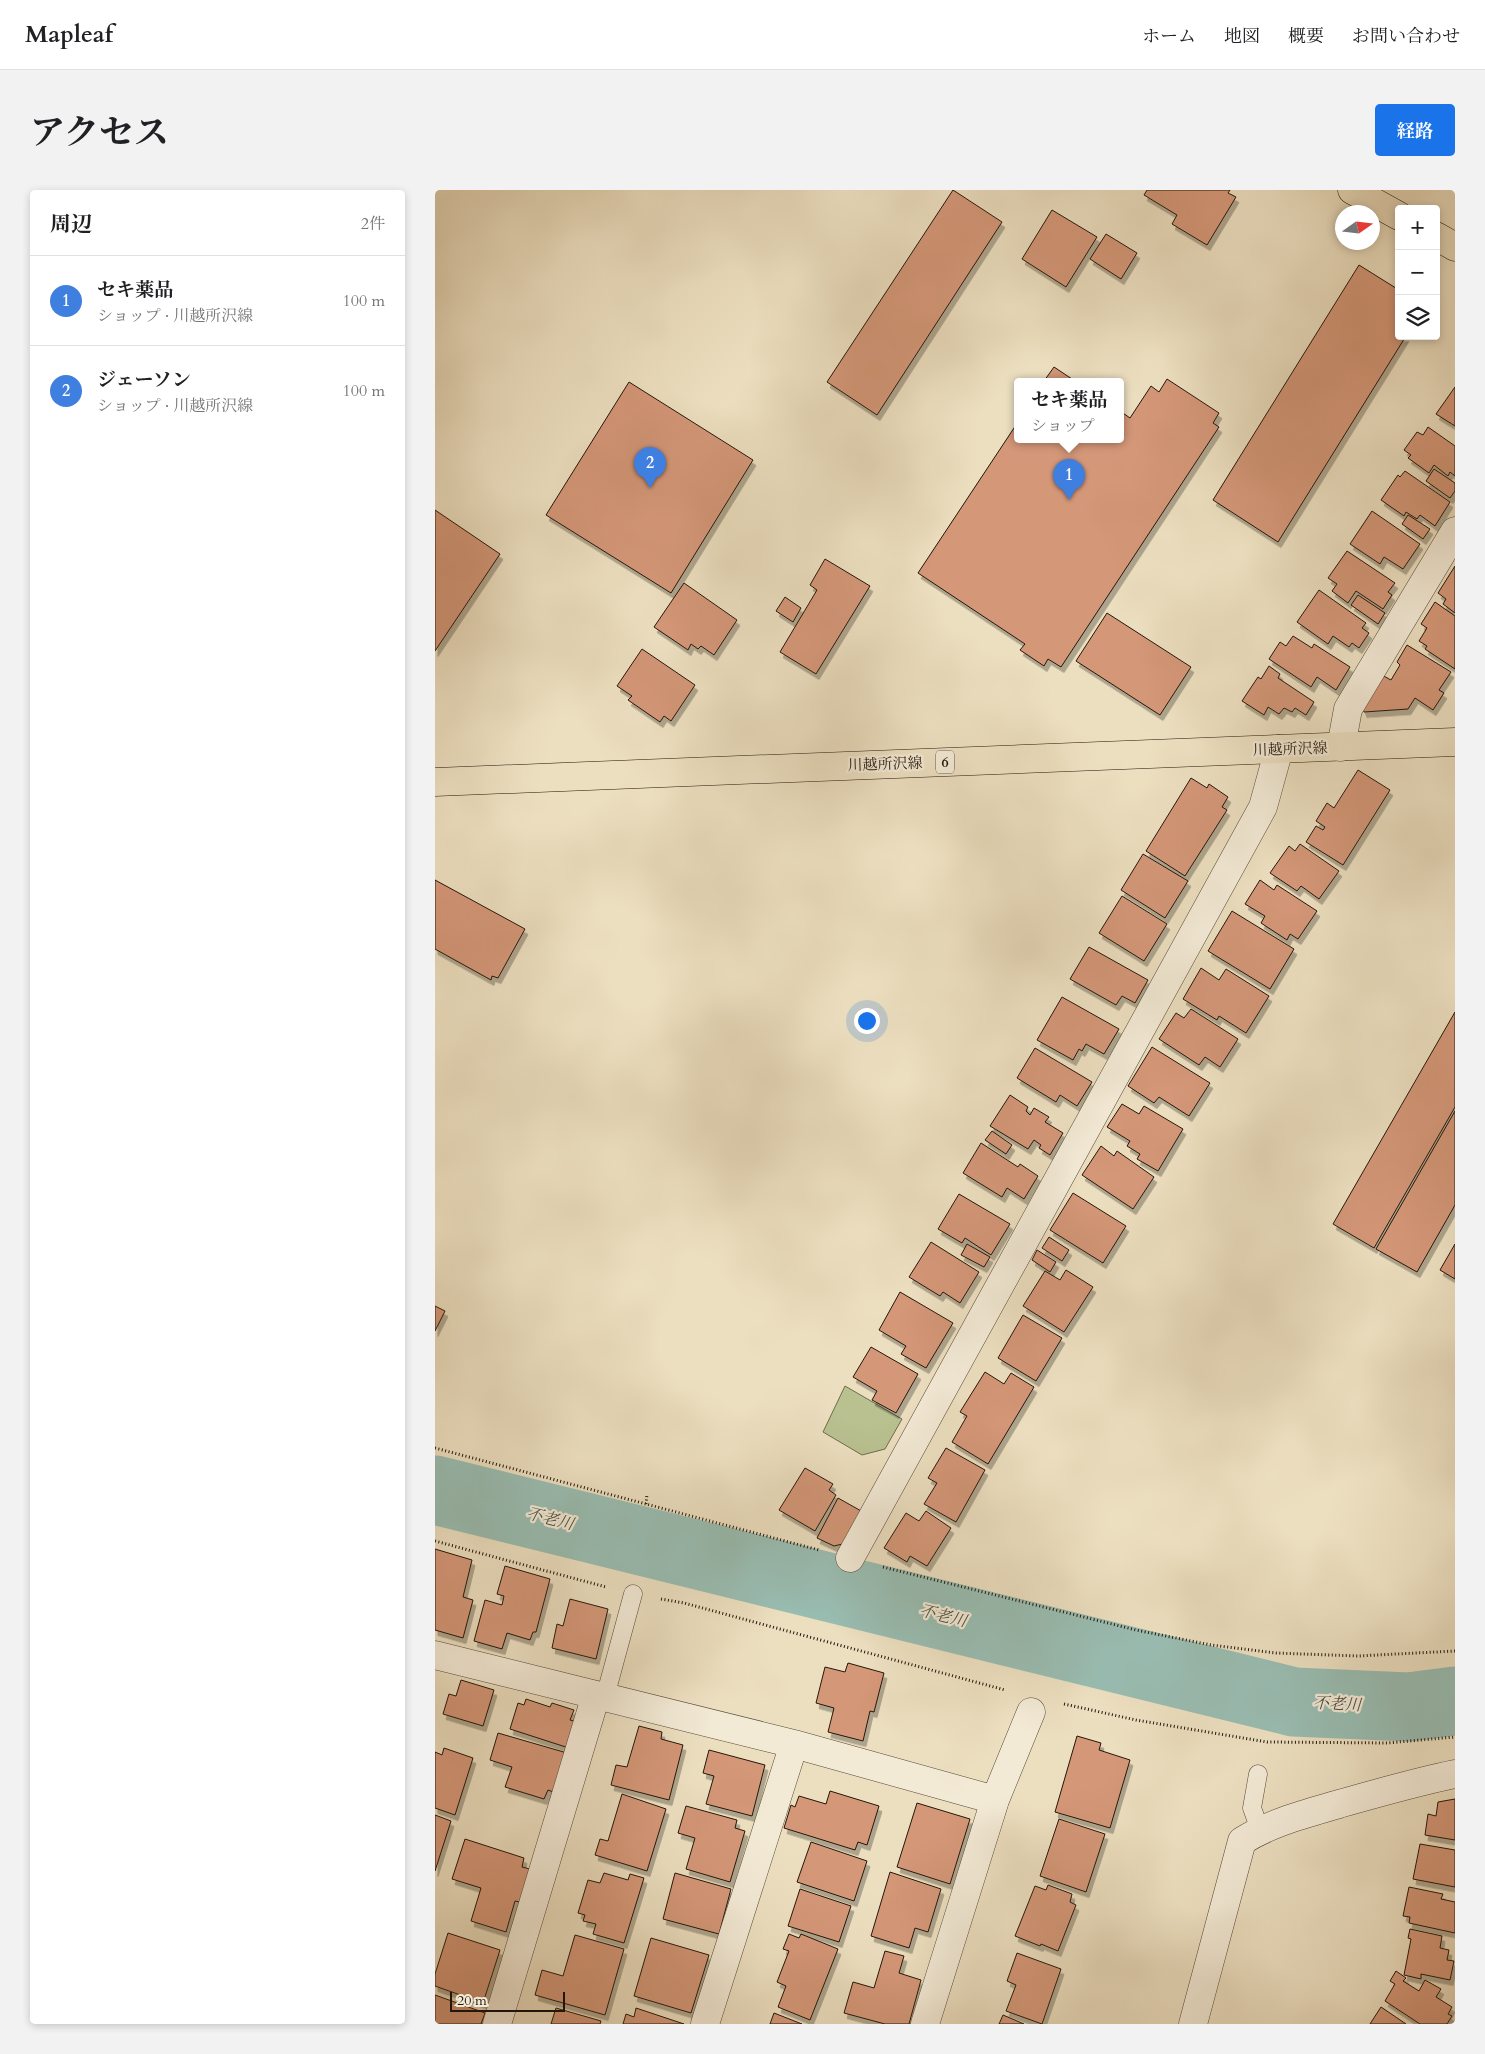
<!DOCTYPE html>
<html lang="ja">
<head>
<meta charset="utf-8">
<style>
	body { margin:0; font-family:Cardo,"Noto Serif JP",serif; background:#f2f2f2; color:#202124 }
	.controls { position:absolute; right:15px; top:15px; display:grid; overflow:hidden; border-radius:5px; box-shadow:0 2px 8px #0003 }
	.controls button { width:45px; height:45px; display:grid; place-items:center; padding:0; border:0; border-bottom:1px solid #e0e0e0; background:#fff; color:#202124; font:25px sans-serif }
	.compass { position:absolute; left:900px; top:15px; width:45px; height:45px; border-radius:50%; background:#fff; box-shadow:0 2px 8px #0003; rotate:76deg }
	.scale { position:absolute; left:15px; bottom:12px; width:115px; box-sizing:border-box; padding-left:5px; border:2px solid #24160b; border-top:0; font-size:14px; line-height:18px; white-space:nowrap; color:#24160b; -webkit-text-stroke:4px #f3ead6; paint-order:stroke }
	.you { position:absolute; left:431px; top:830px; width:18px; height:18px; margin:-12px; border:4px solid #fff; border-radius:50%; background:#1a73e8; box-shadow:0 0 0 8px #1a73e833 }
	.badge { display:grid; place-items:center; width:32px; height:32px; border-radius:50%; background:#1a73e8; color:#fff; font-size:16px; font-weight:700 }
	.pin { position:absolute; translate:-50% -41px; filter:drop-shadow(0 1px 2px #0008) }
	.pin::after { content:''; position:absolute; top:26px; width:18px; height:15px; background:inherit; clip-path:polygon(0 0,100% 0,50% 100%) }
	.popup { position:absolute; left:579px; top:188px; width:110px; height:65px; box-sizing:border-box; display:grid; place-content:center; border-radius:5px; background:#fff; filter:drop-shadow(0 1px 4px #0005); font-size:16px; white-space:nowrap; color:#757577 }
	.popup b { font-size:19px; color:#202124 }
	.popup::after { content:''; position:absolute; left:50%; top:100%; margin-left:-10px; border:10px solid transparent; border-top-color:#fff }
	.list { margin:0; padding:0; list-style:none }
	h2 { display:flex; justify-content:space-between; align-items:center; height:65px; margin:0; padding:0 20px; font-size:21px }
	h2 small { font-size:16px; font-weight:400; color:#757577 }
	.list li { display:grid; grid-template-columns:32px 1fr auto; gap:15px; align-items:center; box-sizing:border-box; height:90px; padding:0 20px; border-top:1px solid #e0e0e0 }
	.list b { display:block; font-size:19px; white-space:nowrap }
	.list p { margin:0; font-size:16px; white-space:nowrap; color:#757577 }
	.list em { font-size:16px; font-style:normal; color:#757577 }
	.icon { flex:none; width:28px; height:28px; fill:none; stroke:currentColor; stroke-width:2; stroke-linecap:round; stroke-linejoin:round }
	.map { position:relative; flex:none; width:1020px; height:1834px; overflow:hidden; border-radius:5px }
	header { display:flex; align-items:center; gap:30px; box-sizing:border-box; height:70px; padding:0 25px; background:#fff; border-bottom:1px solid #e0e0e0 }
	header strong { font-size:24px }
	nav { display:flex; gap:28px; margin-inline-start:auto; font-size:18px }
	.intro { display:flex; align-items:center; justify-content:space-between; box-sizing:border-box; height:120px; padding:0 30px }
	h1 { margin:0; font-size:35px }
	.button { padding:12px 22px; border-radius:5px; background:#1a73e8; color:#fff; font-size:18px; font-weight:700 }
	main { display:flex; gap:30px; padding:0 30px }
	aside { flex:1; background:#fff; border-radius:5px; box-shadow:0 2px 8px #0003 }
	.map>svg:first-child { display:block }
	.green { fill:#b9c191; stroke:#6e6c4e }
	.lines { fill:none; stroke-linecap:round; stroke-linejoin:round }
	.river { stroke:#99bdb2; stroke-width:69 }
	.building { fill:#d49778; stroke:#24160b; filter:url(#shadow) }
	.service-casing { stroke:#564838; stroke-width:19 }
	.minor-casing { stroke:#564838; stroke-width:29 }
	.primary-casing { stroke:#24160b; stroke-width:29 }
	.path { stroke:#24160b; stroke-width:3; stroke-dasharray:1 2.5; stroke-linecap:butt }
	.service { stroke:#f3ead6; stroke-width:18 }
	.minor { stroke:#f3ead6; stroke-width:28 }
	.primary { stroke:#ecdfc0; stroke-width:28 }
	.labels { text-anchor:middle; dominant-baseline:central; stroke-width:4.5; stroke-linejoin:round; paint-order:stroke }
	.shield { fill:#f3ead6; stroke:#625648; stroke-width:1 }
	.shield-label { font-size:14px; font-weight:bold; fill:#24160b }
	.street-label { font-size:15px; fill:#24160b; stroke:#f3ead6 }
	.water-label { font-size:16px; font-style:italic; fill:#4d5045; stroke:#f3ead6 }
</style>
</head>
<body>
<header>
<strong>Mapleaf</strong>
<nav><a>ホーム</a><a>地図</a><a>概要</a><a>お問い合わせ</a></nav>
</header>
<div class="intro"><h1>アクセス</h1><a class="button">経路</a></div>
<main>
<aside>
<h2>周辺<small>2件</small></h2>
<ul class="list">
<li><span class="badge" style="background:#3f7fe0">1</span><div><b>セキ薬品</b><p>ショップ · 川越所沢線</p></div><em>100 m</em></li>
<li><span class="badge" style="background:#3f7fe0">2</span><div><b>ジェーソン</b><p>ショップ · 川越所沢線</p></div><em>100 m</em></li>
</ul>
</aside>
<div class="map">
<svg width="1020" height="1834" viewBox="0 0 1020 1834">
	<defs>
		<filter id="shadow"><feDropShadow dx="3" dy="5.5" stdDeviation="0" flood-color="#0004"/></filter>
	</defs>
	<rect width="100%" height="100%" fill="#ecdfc0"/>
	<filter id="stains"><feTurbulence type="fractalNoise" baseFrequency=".004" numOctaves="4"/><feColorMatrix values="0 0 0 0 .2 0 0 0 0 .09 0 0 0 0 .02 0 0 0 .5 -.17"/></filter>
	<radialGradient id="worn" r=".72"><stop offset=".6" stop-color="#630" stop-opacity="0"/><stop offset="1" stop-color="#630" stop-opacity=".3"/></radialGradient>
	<path class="green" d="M 410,1196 L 467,1229 L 450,1259 L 427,1265 L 388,1242 Z"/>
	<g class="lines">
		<path class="river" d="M 0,1300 L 859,1512 L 974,1517 L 1020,1511"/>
	</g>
	<path class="building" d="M 518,0 L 567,32 L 442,225 L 392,192 Z
		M 712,0 L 795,0 L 793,3 L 801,7 L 772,55 L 737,34 L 742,25 L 709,5 Z
		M 617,20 L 662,47 L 631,97 L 587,69 Z
		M 671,44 L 702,63 L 686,89 L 655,69 Z
		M 924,75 L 964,100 L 964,146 L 971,146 L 843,352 L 778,310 Z
		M 619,177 L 640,191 L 609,191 Z
		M 732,189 L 784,223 L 778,233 L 784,237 L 626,477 L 613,469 L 609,476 L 585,460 L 590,454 L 483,383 L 583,232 L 583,249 L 685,249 L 685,221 L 695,228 L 716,196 L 724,202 Z
		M 194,192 L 318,270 L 236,403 L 111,325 Z
		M 1020,197 L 1020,236 L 1001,224 Z
		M 993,237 L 1020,256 L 1020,286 L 1015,282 L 1013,286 L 999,275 L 994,283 L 973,268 L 976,265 L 969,260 L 982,242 L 988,245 Z
		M 999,279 L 1020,293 L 1020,301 L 1015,308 L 991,291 Z
		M 970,281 L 1015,312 L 1000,336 L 985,325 L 982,329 L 971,322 L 969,326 L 946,310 L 963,285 L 965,287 Z
		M 0,320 L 65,364 L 0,461 Z
		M 937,321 L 985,354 L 968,379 L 949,367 L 945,374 L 915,354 Z
		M 973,325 L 995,339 L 988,349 L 967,334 Z
		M 912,361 L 960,393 L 953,402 L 957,405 L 948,419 L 921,401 L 913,413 L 897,401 L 902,394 L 893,388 Z
		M 390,369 L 435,396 L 381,484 L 345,462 L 382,400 L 375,395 Z
		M 1020,376 L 1020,423 L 1008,414 L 1011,409 L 1003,403 Z
		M 249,393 L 302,430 L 279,465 L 266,456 L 263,459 L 256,454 L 253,460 L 219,437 Z
		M 884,400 L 931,433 L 927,438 L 934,443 L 924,458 L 917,453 L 914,457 L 898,446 L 893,454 L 862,432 Z
		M 923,405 L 950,423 L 943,434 L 916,415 Z
		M 350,407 L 366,418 L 358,432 L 341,421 Z
		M 1000,412 L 1020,426 L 1020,479 L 990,459 L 992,456 L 984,451 L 992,438 L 986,434 Z
		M 672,423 L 756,477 L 725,525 L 641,471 Z
		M 858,446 L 877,458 L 879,454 L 915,477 L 901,500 L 882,487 L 876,497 L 834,469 L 845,452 L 851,456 Z
		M 972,455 L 1016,482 L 1004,500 L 1009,503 L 998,520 L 980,508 L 973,519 L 929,522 L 926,513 L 945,484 L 956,490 L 965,475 L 962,472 Z
		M 207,459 L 260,495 L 236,531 L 229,526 L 225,532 L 193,510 L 197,506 L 182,496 Z
		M 834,476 L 845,484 L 843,488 L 879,512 L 871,525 L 860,518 L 857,522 L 849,518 L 844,524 L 833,517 L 829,525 L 807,511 L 823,487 L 826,489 Z
		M 923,580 L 955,600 L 908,675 L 871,652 L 881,636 L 888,640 L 890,637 L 881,631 L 892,613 L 899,618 Z
		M 756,588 L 772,598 L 774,594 L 793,607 L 787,617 L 792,620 L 750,686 L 711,661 Z
		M 865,654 L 904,681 L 884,709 L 866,696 L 862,701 L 835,683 L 854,656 L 860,661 Z
		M 708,664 L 753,691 L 730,728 L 686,700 Z
		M 0,690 L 90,739 L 63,788 L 57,786 L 56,790 L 0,759 Z
		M 825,690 L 839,700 L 842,695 L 882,721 L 863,749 L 855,744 L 852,750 L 826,733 L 830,726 L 810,714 Z
		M 687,706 L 732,734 L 709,771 L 664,743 Z
		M 797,721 L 859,759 L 835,799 L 773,761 Z
		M 654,757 L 713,790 L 700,813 L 687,806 L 681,815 L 635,789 Z
		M 766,778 L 784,790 L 791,779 L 834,806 L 811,843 L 784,826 L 782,830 L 748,809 Z
		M 627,807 L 684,839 L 669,864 L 651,854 L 647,861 L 644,859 L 638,870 L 602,850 Z
		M 756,819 L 803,849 L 785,877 L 770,867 L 764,875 L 724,849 L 741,823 L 749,828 Z
		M 1020,822 L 1020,917 L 939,1058 L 898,1034 Z
		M 717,857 L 775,893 L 754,926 L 724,907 L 719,913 L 693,896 Z
		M 600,858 L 657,892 L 642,916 L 625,905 L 621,912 L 582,888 Z
		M 575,905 L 593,917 L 591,921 L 595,925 L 599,918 L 614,927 L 610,932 L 628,943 L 615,965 L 604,958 L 606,955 L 599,950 L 593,959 L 555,936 Z
		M 687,914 L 704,924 L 709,916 L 748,939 L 723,981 L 702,969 L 705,964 L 692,956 L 695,951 L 672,937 Z
		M 1020,921 L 1020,1015 L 982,1082 L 941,1059 Z
		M 557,941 L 577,955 L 571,964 L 550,950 Z
		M 546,953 L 583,977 L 585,974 L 603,986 L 589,1009 L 572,998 L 567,1007 L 528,983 Z
		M 666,956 L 679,966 L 682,961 L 719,987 L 698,1019 L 647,985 Z
		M 638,1003 L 691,1036 L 668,1073 L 615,1040 Z
		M 524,1004 L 575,1034 L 556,1065 L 530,1048 L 527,1053 L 503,1039 Z
		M 614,1047 L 634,1060 L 627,1071 L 607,1058 Z
		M 496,1052 L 544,1082 L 525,1113 L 508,1102 L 505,1106 L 474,1087 Z
		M 532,1054 L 555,1067 L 549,1077 L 526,1065 Z
		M 1020,1054 L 1020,1089 L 1005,1080 Z
		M 602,1060 L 621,1072 L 615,1082 L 597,1070 Z
		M 631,1080 L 658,1097 L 629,1142 L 588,1116 L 610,1081 L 625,1090 Z
		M 465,1102 L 518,1133 L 491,1178 L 466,1164 L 471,1156 L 444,1140 Z
		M 0,1116 L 10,1121 L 0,1141 Z
		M 588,1125 L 627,1148 L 601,1191 L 563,1168 Z
		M 436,1157 L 483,1184 L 461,1223 L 437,1210 L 442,1201 L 418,1187 Z
		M 550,1182 L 569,1194 L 576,1183 L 599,1197 L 553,1274 L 517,1252 L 532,1226 L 525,1222 Z
		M 511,1258 L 550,1280 L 521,1332 L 489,1314 L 502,1293 L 493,1288 Z
		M 370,1278 L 398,1294 L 394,1300 L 401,1305 L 380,1341 L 344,1320 Z
		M 403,1308 L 428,1322 L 412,1353 L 399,1356 L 382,1348 Z
		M 491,1321 L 516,1338 L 492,1376 L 475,1366 L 472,1372 L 449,1358 L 471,1323 L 484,1331 Z
		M 0,1359 L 37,1370 L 28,1407 L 38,1410 L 28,1448 L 0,1440 Z
		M 70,1376 L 115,1389 L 101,1442 L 98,1442 L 95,1450 L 72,1443 L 67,1459 L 39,1451 L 50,1410 L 67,1415 L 69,1406 L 62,1404 Z
		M 135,1409 L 173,1419 L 161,1469 L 117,1458 L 122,1434 L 128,1436 Z
		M 413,1473 L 449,1483 L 439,1522 L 435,1521 L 428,1551 L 393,1542 L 399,1518 L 381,1513 L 390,1477 L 410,1482 Z
		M 26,1490 L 59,1500 L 48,1536 L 8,1524 L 14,1504 L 21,1506 Z
		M 91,1509 L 115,1517 L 117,1513 L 139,1520 L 135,1530 L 146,1533 L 137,1559 L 75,1539 L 83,1513 L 89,1515 Z
		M 204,1536 L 227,1542 L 226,1549 L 248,1555 L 234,1610 L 176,1595 L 181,1575 L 192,1577 Z
		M 63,1543 L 132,1563 L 121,1603 L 113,1600 L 109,1609 L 70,1597 L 77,1577 L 55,1570 Z
		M 642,1546 L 666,1553 L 664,1560 L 695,1570 L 675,1638 L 620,1622 Z
		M 9,1558 L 38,1568 L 20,1625 L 0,1618 L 0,1562 L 7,1565 Z
		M 274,1560 L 330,1575 L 317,1626 L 271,1614 L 279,1586 L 268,1583 Z
		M 395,1601 L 444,1616 L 432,1655 L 423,1652 L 420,1660 L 349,1638 L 356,1615 L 360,1617 L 364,1606 L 391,1614 Z
		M 187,1604 L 231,1619 L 212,1681 L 160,1665 L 165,1649 L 173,1651 Z
		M 1020,1609 L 1020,1650 L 990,1645 L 993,1624 L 1001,1626 L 1003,1612 Z
		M 482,1613 L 535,1629 L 515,1694 L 462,1677 Z
		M 251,1616 L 302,1630 L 300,1638 L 310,1641 L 295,1692 L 251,1679 L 260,1648 L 243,1643 Z
		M 0,1625 L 16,1631 L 0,1681 Z
		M 624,1629 L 670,1644 L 651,1702 L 605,1686 Z
		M 30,1649 L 89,1668 L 87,1677 L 95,1679 L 85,1712 L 80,1711 L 71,1742 L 36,1731 L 46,1698 L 17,1689 Z
		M 376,1652 L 432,1671 L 419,1711 L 362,1692 Z
		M 985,1654 L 1020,1660 L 1020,1697 L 978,1689 Z
		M 455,1682 L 506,1699 L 493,1742 L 480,1738 L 474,1758 L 436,1746 Z
		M 169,1683 L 193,1690 L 195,1684 L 209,1688 L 189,1753 L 158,1744 L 161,1734 L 148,1731 L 150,1725 L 143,1723 L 153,1690 L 165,1693 Z
		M 240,1683 L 296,1699 L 284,1744 L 228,1729 Z
		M 613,1695 L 637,1704 L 635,1712 L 641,1715 L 623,1761 L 606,1754 L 605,1756 L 580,1746 L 600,1696 L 611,1700 Z
		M 974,1697 L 1008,1704 L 1006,1709 L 1020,1712 L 1020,1743 L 974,1733 L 975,1727 L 968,1726 Z
		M 365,1699 L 416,1716 L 404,1752 L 353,1736 Z
		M 975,1739 L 1007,1746 L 1005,1758 L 1014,1760 L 1012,1770 L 1019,1771 L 1015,1790 L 986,1784 L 986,1789 L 969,1785 L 976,1749 L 973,1748 Z
		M 13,1743 L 65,1760 L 48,1813 L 0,1796 L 0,1784 Z
		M 354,1744 L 364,1748 L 366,1744 L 403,1759 L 375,1830 L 343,1817 L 351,1796 L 342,1792 L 354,1761 L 348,1759 Z
		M 140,1745 L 189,1759 L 170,1825 L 100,1805 L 107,1780 L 128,1786 Z
		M 216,1748 L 274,1765 L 256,1823 L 199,1806 Z
		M 450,1761 L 469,1766 L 464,1783 L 486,1790 L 474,1834 L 450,1834 L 409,1823 L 418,1792 L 439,1798 Z
		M 582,1763 L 626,1779 L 607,1834 L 571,1821 L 581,1795 L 572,1791 Z
		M 961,1781 L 971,1788 L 968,1791 L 984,1801 L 990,1790 L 1006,1799 L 1001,1807 L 1017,1817 L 1013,1824 L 1017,1826 L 1012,1834 L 985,1834 L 950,1811 L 960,1794 L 955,1791 Z
		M 0,1805 L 50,1823 L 46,1834 L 0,1834 Z
		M 946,1817 L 971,1834 L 935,1834 Z
		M 121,1818 L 166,1831 L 165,1834 L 116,1834 Z
		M 201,1818 L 249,1834 L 188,1834 L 191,1824 L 199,1827 Z
		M 339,1823 L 367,1834 L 335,1834 Z
		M 568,1825 L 589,1834 L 564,1834 Z"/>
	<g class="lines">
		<g class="service-casing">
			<path id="service" d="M 170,1507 L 198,1404
				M 823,1584 L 817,1618 L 825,1640"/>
		</g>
		<g class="minor-casing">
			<path id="minor" d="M 906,557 L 913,519 L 1020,341
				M 415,1368 L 828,617 L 844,559
				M 0,1465 L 359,1554 L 560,1610
				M 62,1834 L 161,1505
				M 270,1834 L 359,1554
				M 490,1834 L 560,1610 L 596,1522
				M 758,1834 L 807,1651 C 837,1632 870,1624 904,1614 C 943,1603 981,1592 1020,1584"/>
		</g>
		<g class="primary-casing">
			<path id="primary" d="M 917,0 L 964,26
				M 1001,46 L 1020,57
				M 0,592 L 1020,552"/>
		</g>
		<path class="path" d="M 0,1258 L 384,1360
			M 211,1314 L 212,1304
			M 0,1351 L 171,1397
			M 448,1377 L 701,1440 L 776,1455 L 841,1463 L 923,1466 L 1020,1461
			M 226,1409 L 249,1413 L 570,1500
			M 629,1514 L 701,1530 L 832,1552 L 952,1553 L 1020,1547"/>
		<use href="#service" class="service"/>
		<use href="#minor" class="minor"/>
		<use href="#primary" class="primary"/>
	</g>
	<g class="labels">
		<rect class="shield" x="501" y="560.5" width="18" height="23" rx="4"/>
		<g class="shield-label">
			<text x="510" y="572">6</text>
		</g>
		<g class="street-label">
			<text transform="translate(855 559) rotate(-2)">川越所沢線</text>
			<text transform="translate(450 574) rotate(-2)">川越所沢線</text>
		</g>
		<g class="water-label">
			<text transform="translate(115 1329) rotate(14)">不老川</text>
			<text transform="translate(508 1426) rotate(14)">不老川</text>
			<text transform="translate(902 1514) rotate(3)">不老川</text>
		</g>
	</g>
	<rect width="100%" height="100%" filter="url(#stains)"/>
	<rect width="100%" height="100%" fill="url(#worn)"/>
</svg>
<div class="controls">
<button>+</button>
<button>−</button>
<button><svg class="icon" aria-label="layers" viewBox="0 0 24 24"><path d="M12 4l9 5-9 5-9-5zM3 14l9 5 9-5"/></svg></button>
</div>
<svg class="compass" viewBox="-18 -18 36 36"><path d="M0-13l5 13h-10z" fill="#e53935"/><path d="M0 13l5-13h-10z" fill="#757577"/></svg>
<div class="scale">20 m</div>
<div class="you"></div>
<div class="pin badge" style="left:634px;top:310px;background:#3f7fe0">1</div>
<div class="popup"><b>セキ薬品</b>ショップ</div>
<div class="pin badge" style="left:215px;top:298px;background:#3f7fe0">2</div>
</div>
</main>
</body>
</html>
